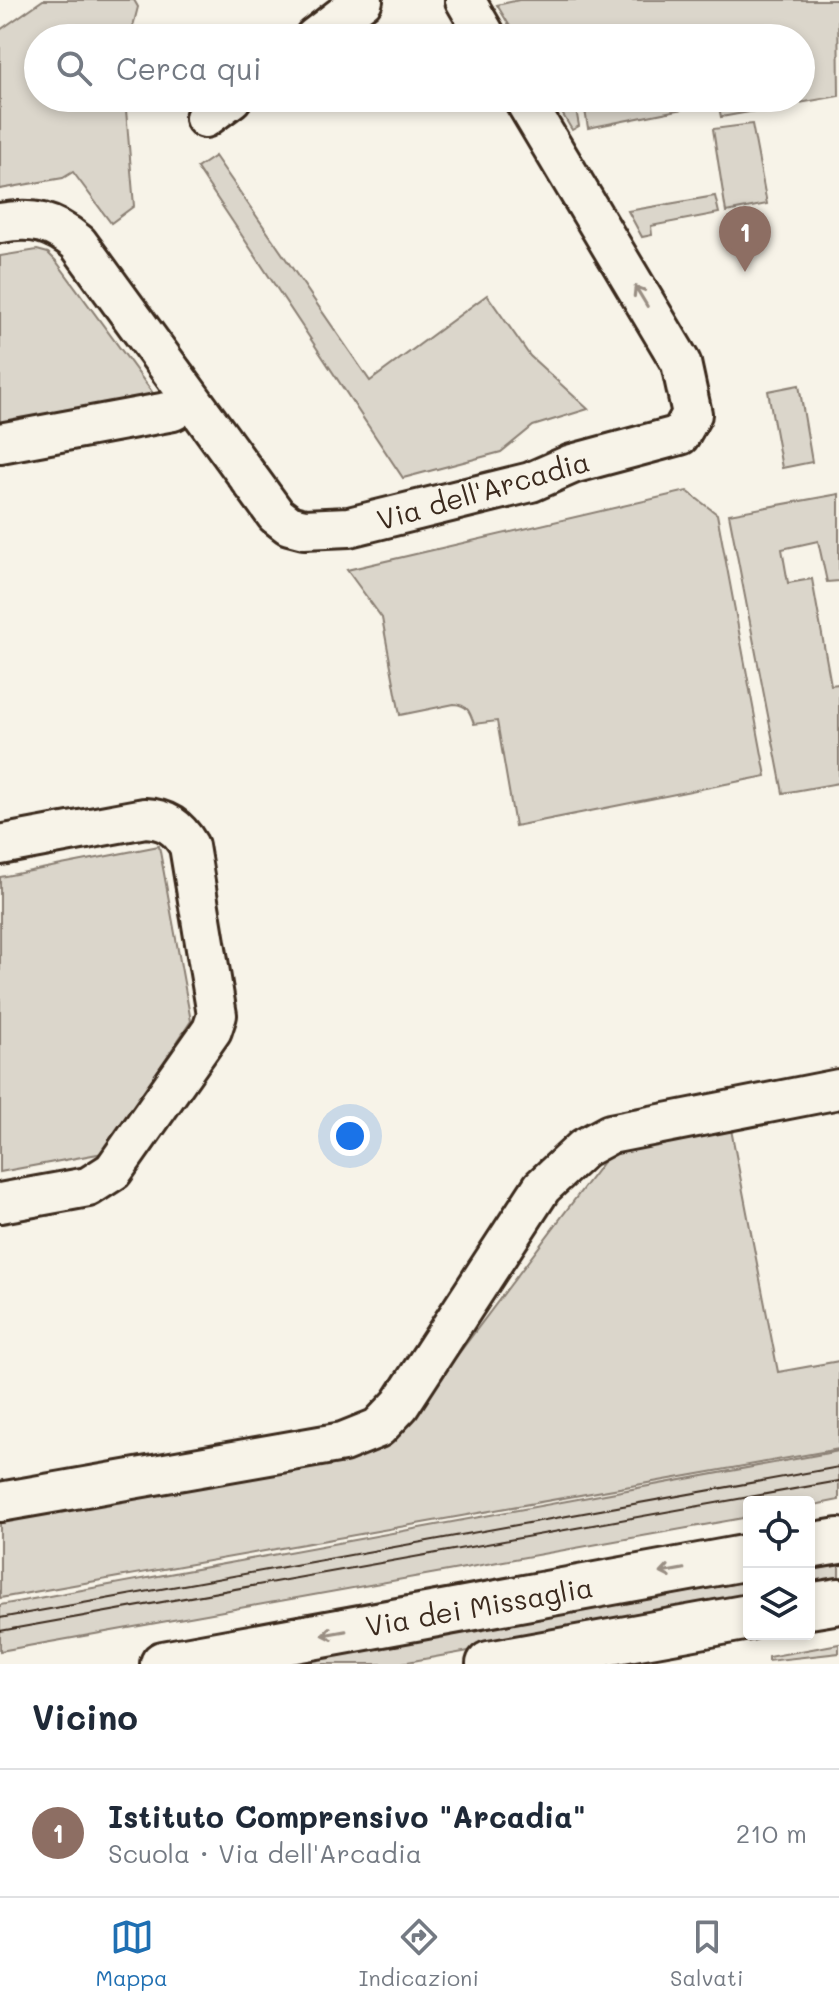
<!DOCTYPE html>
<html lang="it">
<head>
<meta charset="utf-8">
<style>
	body { margin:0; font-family:Mali,sans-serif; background:#f2f2f3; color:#1f2937 }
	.controls { position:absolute; right:24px; bottom:24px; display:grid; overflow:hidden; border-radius:8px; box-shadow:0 4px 12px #0003 }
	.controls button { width:72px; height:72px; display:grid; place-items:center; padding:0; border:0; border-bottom:2px solid #e0e1e3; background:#fff; color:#1f2937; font:40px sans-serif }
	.you { position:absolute; left:350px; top:1136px; width:28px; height:28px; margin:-20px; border:6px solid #fff; border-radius:50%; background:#1a73e8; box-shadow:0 0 0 12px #1a73e833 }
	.badge { display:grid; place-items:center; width:52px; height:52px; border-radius:50%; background:#1f6fb2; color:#fff; font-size:26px; font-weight:700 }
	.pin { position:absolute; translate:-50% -66px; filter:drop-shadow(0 2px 4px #0008) }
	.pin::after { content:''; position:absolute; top:42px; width:28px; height:24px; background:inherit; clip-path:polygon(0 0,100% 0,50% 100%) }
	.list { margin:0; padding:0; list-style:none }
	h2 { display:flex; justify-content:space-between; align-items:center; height:104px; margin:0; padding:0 32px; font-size:34px }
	h2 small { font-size:26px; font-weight:400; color:#747a83 }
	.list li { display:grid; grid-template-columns:52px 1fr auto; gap:24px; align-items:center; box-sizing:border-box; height:128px; padding:0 32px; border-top:2px solid #e0e1e3 }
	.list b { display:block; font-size:30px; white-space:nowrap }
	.list p { margin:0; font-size:26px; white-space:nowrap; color:#747a83 }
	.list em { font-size:26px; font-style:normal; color:#747a83 }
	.icon { flex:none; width:44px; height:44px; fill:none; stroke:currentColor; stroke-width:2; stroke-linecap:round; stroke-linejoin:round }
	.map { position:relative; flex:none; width:839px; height:1664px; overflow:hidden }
	.search { position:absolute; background:#fff; box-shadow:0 4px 12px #0003; left:24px; right:24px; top:24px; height:88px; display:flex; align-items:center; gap:20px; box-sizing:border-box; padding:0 28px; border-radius:44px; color:#747a83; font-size:30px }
	.sheet { height:232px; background:#fff }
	nav { display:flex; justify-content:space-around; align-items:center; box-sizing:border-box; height:112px; border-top:2px solid #e0e1e3; background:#fff; font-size:22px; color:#747a83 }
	nav a { display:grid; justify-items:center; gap:4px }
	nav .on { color:#1f6fb2 }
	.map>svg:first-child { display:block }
	.green { fill:#dbd6cb; stroke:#8b8074; stroke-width:2 }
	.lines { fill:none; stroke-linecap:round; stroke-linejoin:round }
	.minor-casing { stroke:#3b2a1e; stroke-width:44 }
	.major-casing { stroke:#3b2a1e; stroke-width:50 }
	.minor { stroke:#f7f3e8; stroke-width:38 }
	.major { stroke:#f7f3e8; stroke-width:44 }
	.tram { stroke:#3b2a1e; stroke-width:2 }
	.oneway { stroke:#998e83 }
	.labels { text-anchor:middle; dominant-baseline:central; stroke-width:6; stroke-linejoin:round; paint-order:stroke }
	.street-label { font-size:28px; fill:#3b2a1e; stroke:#f7f3e8 }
</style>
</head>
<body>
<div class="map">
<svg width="839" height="1664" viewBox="0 0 839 1664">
	<rect width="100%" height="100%" fill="#f7f3e8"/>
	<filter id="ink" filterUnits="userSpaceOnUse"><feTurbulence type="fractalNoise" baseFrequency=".0125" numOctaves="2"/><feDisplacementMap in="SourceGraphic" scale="16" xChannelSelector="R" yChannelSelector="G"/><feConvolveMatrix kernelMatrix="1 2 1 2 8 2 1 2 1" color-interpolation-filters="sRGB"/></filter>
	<g filter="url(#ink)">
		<path class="green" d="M 43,0 L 134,0 L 138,7 L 130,38 L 38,38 L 38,98 L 125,98 L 134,206 L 111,223 L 73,172 L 63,178 L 0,189 L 0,30 Z
			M 519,0 L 838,0 L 839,96 L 721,117 L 718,102 L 588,128 L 583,98 L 801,98 L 801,38 L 517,38 L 497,5 Z
			M 553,98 L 574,98 L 579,126 L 572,130 Z
			M 752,124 L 767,204 L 726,212 L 713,129 Z
			M 215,156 L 370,381 L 487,295 L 530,356 L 588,409 L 533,426 L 501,452 L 403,478 L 197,168 Z
			M 715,196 L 719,213 L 651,226 L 652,235 L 642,237 L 628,211 Z
			M 37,250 L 48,253 L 56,261 L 155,396 L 0,434 L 0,256 Z
			M 799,385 L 812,462 L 782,468 L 768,391 Z
			M 687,491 L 717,514 L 766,776 L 515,826 L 497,721 L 474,724 C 470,712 468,705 454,704 L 400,715 L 382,618 L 347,570 Z
			M 839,494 L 839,581 L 827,582 L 818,541 L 782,549 L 788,583 L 812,579 L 831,685 L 839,684 L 839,783 L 783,793 L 729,514 Z
			M 159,846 L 191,1021 L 103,1153 L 0,1172 L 0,877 Z
			M 729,1119 L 778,1372 L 839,1361 L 839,1449 L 0,1598 L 0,1509 L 401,1430 L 615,1146 Z
			M 839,1451 L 839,1500 L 809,1506 L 809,1502 L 749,1502 L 749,1517 L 0,1651 L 0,1605 Z
			M 839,1565 L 839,1585 L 809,1590 L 809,1570 Z
			M 749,1581 L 749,1601 L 396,1664 L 285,1664 Z
			M 839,1644 L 839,1653 L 768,1661 L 768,1657 Z"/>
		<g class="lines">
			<g class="minor-casing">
				<path id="minor" d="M 465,0 L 487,38
					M 314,38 L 363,0
					M 205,118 L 232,98
					M 0,223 C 33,217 53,222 78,243 L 276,515 L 289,525 L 304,529 L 349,527 L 531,482 L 572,464 L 680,435 L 692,414 L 681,363 L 523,98
					M 0,443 L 173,411 L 191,399
					M 0,845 L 145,818 C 166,819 178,827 189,846 L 217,1015 L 212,1030 L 113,1171 L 88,1187 L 0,1203
					M 0,1502 L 343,1442 L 378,1428 L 400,1405 L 542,1187 L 584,1148 L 610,1134 L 839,1089"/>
			</g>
			<g class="major-casing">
				<path id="major" d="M 809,1546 L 839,1541
					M 809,1606 L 839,1601
					M 163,1664 L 749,1557
					M 489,1664 L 749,1617"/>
			</g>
			<use href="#minor" class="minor"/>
			<use href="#major" class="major"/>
			<path class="tram" d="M 0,1618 L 839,1467
				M 0,1631 L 839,1481"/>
		</g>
		<defs><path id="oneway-shaft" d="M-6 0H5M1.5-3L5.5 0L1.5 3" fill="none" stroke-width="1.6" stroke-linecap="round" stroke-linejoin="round" transform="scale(2)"/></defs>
		<g class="oneway">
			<use href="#oneway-shaft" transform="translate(641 296) rotate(-121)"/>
			<use href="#oneway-shaft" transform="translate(672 1571) rotate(170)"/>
			<use href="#oneway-shaft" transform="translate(334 1633) rotate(170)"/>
		</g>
	</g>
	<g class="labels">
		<g class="street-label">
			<text transform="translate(483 490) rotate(-16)">Via dell'Arcadia</text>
			<text transform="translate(479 1606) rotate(-10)">Via dei Missaglia</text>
		</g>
	</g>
</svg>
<div class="controls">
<button><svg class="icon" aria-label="locate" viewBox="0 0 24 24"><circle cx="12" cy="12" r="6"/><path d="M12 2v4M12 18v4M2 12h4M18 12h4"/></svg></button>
<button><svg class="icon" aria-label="layers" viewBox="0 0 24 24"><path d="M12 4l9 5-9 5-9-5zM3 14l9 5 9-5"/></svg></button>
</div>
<div class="you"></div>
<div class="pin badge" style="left:745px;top:272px;background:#8d6e63">1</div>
<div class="search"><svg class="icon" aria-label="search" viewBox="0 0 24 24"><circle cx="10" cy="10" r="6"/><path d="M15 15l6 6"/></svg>Cerca qui</div>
</div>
<section class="sheet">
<h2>Vicino<small></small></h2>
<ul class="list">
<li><span class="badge" style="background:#8d6e63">1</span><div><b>Istituto Comprensivo &quot;Arcadia&quot;</b><p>Scuola · Via dell'Arcadia</p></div><em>210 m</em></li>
</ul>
</section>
<nav>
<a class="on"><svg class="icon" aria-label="map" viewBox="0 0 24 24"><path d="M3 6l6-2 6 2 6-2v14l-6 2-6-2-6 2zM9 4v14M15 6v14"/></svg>Mappa</a>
<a><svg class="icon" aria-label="directions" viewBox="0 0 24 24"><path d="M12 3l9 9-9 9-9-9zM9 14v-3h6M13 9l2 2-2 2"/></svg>Indicazioni</a>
<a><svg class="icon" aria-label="saved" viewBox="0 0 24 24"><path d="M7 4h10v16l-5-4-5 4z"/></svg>Salvati</a>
</nav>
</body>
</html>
